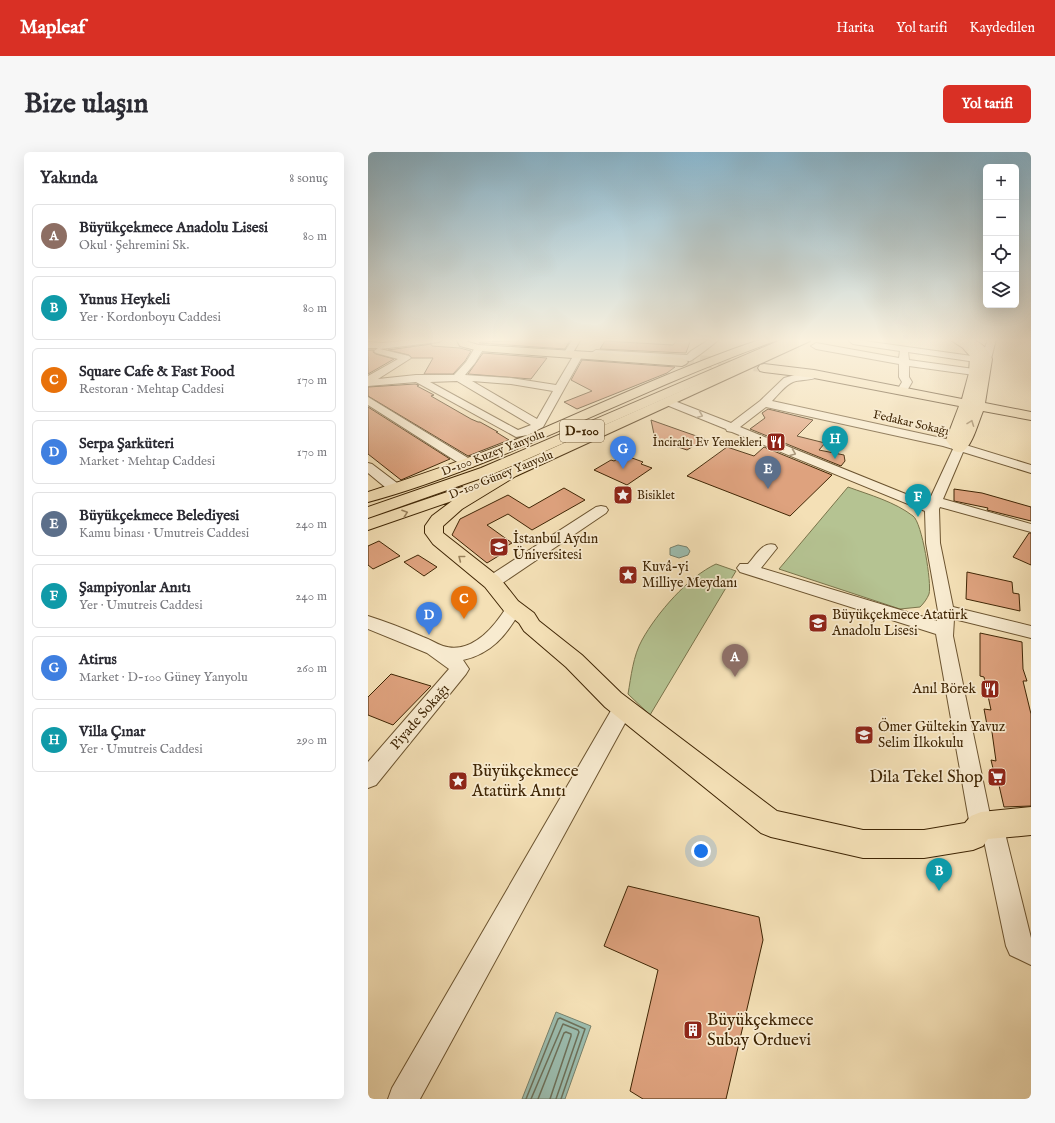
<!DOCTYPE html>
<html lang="tr">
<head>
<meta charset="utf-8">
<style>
	body { margin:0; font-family:"IM FELL English",serif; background:#f7f7f7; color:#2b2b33 }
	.controls { position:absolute; right:12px; top:12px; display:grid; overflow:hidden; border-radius:6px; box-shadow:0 4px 16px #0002 }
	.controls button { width:36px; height:36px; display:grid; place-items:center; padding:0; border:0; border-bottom:1px solid #e1e1e2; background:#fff; color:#2b2b33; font:20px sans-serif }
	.you { position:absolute; left:333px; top:699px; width:14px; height:14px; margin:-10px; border:3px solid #fff; border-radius:50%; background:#1a73e8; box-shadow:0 0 0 6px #1a73e833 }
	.badge { display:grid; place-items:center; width:26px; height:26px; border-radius:50%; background:#d93025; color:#fff; font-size:13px; font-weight:700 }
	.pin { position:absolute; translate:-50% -33px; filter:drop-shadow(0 1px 2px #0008) }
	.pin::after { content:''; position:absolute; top:21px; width:14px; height:12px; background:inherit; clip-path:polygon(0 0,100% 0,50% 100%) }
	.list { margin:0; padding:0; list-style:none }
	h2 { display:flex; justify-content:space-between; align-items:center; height:52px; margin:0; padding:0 16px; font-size:17px }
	h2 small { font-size:13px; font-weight:400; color:#7c7c81 }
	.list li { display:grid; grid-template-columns:26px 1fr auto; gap:12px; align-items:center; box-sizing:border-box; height:64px; margin:0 8px 8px; padding:0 8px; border:1px solid #e1e1e2; border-radius:6px }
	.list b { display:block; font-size:15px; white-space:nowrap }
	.list p { margin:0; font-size:13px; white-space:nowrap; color:#7c7c81 }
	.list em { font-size:13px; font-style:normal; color:#7c7c81 }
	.icon { flex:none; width:22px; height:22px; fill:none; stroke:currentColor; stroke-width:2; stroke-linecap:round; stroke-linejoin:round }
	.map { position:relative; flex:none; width:663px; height:947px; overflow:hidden; border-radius:6px }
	header { display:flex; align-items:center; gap:24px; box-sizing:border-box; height:56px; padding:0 20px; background:#d93025; color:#fff }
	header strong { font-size:19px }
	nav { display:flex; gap:22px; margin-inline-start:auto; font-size:14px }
	.intro { display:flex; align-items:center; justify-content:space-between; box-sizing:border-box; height:96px; padding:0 24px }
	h1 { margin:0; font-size:28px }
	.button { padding:10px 18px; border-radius:6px; background:#d93025; color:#fff; font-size:14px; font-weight:700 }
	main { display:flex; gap:24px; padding:0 24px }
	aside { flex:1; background:#fff; border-radius:6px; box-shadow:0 4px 16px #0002 }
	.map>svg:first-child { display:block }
	.green { fill:#b5c392; stroke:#7a744b }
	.water { fill:#9cbdaf; stroke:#77806b }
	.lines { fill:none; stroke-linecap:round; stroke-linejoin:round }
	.shore { stroke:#6e715a; stroke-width:1.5 }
	.building { fill:#dea27e; stroke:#3f2504 }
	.major-tunnel { stroke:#d0bb92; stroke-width:12; stroke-dasharray:12 6; stroke-linecap:butt }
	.minor-casing { stroke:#6c5430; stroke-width:2 }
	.major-casing { stroke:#3f2504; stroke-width:2 }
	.highway-casing { stroke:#3f2504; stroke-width:2 }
	.minor { fill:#f8ebd0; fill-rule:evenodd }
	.major { fill:#f4e0b6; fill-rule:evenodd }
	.highway { fill:#f4e0b6; fill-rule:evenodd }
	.oneway { stroke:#9c886a }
	.oneway2 { stroke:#9a825d }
	.labels { text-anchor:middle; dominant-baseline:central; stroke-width:3.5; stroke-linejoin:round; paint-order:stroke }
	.far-street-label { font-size:12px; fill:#3f2504; stroke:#f8ebd0 }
	.far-poi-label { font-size:12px; fill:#3f2504; stroke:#f8ebd0; text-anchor:end }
	.shield { fill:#f8ebd0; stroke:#766041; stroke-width:1 }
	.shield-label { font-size:13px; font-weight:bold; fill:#3f2504 }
	.poi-label { font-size:14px; fill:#3f2504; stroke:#f8ebd0; text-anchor:start }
	.street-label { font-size:14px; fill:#3f2504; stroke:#f8ebd0 }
	.near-poi-label { font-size:17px; fill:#3f2504; stroke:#f8ebd0; text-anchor:start }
</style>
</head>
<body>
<header>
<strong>Mapleaf</strong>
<nav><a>Harita</a><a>Yol tarifi</a><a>Kaydedilen</a></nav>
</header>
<div class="intro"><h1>Bize ulaşın</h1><a class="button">Yol tarifi</a></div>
<main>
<aside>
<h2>Yakında<small>8 sonuç</small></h2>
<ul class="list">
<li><span class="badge" style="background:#8d6e63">A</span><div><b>Büyükçekmece Anadolu Lisesi</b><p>Okul · Şehremini Sk.</p></div><em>80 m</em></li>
<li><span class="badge" style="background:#0f9aa8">B</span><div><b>Yunus Heykeli</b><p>Yer · Kordonboyu Caddesi</p></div><em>80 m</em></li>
<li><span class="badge" style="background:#e8710a">C</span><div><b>Square Cafe &amp; Fast Food</b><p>Restoran · Mehtap Caddesi</p></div><em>170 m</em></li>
<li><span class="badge" style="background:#3f7fe0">D</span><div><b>Serpa Şarküteri</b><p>Market · Mehtap Caddesi</p></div><em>170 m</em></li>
<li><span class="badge" style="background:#5c6f8a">E</span><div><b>Büyükçekmece Belediyesi</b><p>Kamu binası · Umutreis Caddesi</p></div><em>240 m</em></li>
<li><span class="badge" style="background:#0f9aa8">F</span><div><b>Şampiyonlar Anıtı</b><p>Yer · Umutreis Caddesi</p></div><em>240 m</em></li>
<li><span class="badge" style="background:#3f7fe0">G</span><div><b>Atirus</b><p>Market · D-100 Güney Yanyolu</p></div><em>260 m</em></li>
<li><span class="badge" style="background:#0f9aa8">H</span><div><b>Villa Çınar</b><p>Yer · Umutreis Caddesi</p></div><em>290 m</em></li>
</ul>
</aside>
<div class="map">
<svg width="663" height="947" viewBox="0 0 663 947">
	<rect width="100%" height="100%" fill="#f4e0b6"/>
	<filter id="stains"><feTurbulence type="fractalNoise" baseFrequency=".005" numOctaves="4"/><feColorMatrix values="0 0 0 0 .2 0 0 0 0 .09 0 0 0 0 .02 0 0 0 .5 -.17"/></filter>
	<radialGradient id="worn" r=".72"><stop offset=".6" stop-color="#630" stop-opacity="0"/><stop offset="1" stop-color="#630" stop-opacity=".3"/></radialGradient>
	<path class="green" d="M 480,335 C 502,343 527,350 545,364 C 554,370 564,432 561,442 C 559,447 556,451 552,455 L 532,457 L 411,417 Z
		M 348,412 L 368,419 L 282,563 L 260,542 C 263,525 265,504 274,488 C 289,461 320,425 348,412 Z"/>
	<path class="water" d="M 310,393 L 319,395 L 322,399 L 320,403 L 311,406 L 302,403 L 302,396 Z
		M 188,860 L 223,874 L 197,947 L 154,947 Z"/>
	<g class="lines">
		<path class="shore" d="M 158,947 L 190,867 L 192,866 L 217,877 L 193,947
			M 163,947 L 195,872 L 210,878 L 211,880 L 188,947
			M 170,947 L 196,881 L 198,880 L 203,882 L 203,884 L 182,947"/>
	</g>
	<path class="building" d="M 172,187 L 203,187 L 197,197 L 111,191 L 113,190 L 171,188 Z
		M 310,187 L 323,187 L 318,201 L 232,197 L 237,189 L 305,193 Z
		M 63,192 L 64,194 L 92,196 L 103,199 L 97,209 L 85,222 L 56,222 L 65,206 L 44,206 L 41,203 L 20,198 Z
		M 0,198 L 6,198 L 5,200 L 8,202 L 26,207 L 0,222 Z
		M 115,201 L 179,206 L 163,227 L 100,222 Z
		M 214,208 L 307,215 L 299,221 L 209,257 L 196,250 L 224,239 L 203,228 Z
		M 47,232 L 51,233 L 49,234 L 66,243 L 63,244 L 103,267 L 110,270 L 112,270 L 130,280 L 128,280 L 141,288 L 100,304 L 0,244 L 0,235 Z
		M 0,255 L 82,307 L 33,328 L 0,302 Z
		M 400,257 L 445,268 L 429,284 L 457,291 L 451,298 L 476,303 L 477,309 L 473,314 L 382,277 L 397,266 L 394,261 Z
		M 283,268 L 314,279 L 337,287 L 319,298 L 287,287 Z
		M 359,295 L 386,304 L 396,295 L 464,323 L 422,364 L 319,324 Z
		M 256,303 L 275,310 L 273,312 L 284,316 L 259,333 L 226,318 L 243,308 L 246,309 Z
		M 196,336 L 217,348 L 164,378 L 140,362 L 119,373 L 144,391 L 133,397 L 137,400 L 119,411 L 84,383 L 92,367 L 140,343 L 161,356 Z
		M 586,337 L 614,341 L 663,355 L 663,369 L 619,358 L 620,356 L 586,349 Z
		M 661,381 L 663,381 L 663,413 L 645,405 Z
		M 11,389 L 32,404 L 5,417 L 0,413 L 0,394 Z
		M 50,403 L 69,415 L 56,424 L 36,410 Z
		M 599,420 L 644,430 L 645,441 L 651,442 L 652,459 L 598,447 Z
		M 612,481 L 654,490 L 655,517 L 659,529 L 655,529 L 663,562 L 663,654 L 636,655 L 630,629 L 628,629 L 623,608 L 628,609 L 623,573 L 619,573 L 616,557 L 623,558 L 616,525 L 612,524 Z
		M 23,522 L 63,534 L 25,573 L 0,563 L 0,545 Z
		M 260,734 L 391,765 L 395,788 L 358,947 L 275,947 L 262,939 L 290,818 L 236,794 Z"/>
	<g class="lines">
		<path class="major-tunnel" d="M 314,208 L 397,214"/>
		<g class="minor-casing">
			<path id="minor" d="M 53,187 L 75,187 L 71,190 L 12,197 L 41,204 L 43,206 L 10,227 L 48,223 L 86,223 L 98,210 L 108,194 L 111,193 L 116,196 L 107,211 L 97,223 L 143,226 L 188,233 L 207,201 L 210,200 L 215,203 L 175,275 L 160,283 L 148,285 L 48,230 L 0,234 L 0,224 L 30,207 L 8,201 L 6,199 L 10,196 L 0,196 L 0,190 L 15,191 ZM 89,229 L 163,273 L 150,278 L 62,230 ZM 104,229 L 143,232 L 185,239 L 169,267 Z
				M 205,187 L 213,187 L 203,204 L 197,204 L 195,202 Z
				M 342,187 L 351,187 C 349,190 325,208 322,209 L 228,204 L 223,201 L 228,198 L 319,203 L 323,199 Z
				M 482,187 L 611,205 L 613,207 L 611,209 L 608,210 L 540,200 L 541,208 L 606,217 L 611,220 L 606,223 L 541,214 L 541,225 L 544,230 L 540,237 L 536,238 L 531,235 L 534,230 L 531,225 L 531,212 L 448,197 L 443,194 L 448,191 L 531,206 L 532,199 L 485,192 L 481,189 Z
				M 620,187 L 628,187 L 623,207 L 618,210 L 613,207 Z
				M 434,221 L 445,221 L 450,224 C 445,229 433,227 425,230 C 417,233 410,243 404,249 L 578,287 L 663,313 L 663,321 L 595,300 L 575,347 L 663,372 L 663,380 L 572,355 L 571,357 L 572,391 L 585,455 L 663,474 L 663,486 L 586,467 L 585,484 L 622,663 L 624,662 L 632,665 L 635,673 L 663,786 L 663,813 L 642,803 L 638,794 L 615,684 L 613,685 L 605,682 L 602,674 L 568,482 L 372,420 L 369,416 L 372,412 L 380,412 C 388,403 395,389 407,393 L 409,396 L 393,416 L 569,469 L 570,459 L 558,391 L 557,359 L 364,280 L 359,279 L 358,277 L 296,252 L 295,250 L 300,247 L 304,248 L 363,271 L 392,249 L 416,226 ZM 398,255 L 575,294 L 585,297 L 560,351 L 372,275 Z
				M 0,245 L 105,309 L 107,312 L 105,315 L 97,315 L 0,253 Z
				M 0,311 L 4,312 L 33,334 L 35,337 L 33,340 L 23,340 L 0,321 Z
				M 233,354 L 238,355 L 240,358 L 238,361 L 130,434 L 124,435 L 118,434 L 116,430 L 118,426 L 228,355 Z
				M 143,448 L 149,450 L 152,459 C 139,483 123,502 95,508 L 101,517 L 98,522 L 8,633 L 0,636 L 0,610 L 81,517 L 59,501 L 0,477 L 0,464 C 19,470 37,477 55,485 C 62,487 68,492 75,494 C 100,502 121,481 134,462 L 136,459 L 135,454 L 137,450 Z
				M 255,548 L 262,550 L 265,556 L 262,562 L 52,947 L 20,947 L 24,936 L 248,550 Z"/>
		</g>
		<g class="major-casing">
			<path id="major" d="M 88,187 L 98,187 L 100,190 L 111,193 L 314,206 L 318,208 L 320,210 L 318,212 L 314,214 L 111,199 L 92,194 Z
				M 394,187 L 408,187 L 407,189 C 306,225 211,273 112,312 C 76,326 38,340 0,350 L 0,340 C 57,322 113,302 169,279 C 243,247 317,213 394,187 Z
				M 430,187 L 443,187 L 442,189 L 148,324 L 94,357 L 75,374 L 75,381 L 131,425 L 150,449 L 166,461 L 171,469 L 214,503 L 253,541 L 409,659 L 495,678 L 556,678 L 597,671 L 603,664 L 613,660 L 663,655 L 663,683 L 620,687 L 615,694 L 605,698 L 556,706 L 495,706 L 403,685 L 393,681 L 237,555 L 198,515 L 156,479 L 151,471 L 136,459 L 117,435 L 65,392 L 57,381 L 57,374 L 64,364 L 84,349 L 0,378 L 0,367 L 88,337 L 94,335 L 101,339 L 122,326 L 124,323 Z
				M 581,187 C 600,184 616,187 624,207 L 617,251 L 663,260 L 663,268 L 615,259 C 611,268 604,295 595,299 C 592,301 589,300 586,299 L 578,288 L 591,254 L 446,226 L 396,220 L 392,219 L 390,216 L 392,213 L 396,212 L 446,218 L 594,247 L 601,221 L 602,204 L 595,196 Z"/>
		</g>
		<g class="highway-casing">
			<path id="highway" d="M 415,187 L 430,187 L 428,189 L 125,322 L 0,366 L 0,355 L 113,316 Z"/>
		</g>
		<use href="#minor" class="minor"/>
		<use href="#major" class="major"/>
		<use href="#highway" class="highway"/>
	</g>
	<defs><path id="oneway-chevron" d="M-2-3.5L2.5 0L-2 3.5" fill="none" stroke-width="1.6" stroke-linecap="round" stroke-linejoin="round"/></defs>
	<g class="oneway">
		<use href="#oneway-chevron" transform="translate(332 263) rotate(23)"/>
		<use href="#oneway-chevron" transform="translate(425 301) rotate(22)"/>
	</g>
	<g class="oneway2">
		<use href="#oneway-chevron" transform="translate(603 271) rotate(-69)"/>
		<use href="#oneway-chevron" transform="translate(37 361) rotate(-19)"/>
		<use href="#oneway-chevron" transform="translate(93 406) rotate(-142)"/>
	</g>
	<linearGradient id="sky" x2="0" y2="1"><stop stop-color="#89b8d1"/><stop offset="0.59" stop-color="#faf1de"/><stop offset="1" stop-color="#faf1de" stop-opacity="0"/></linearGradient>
	<rect width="663" height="319" fill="url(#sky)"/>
	<defs>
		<g id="restaurant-square" transform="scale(1)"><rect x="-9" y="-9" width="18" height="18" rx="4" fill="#8f2418" stroke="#f8ebd0"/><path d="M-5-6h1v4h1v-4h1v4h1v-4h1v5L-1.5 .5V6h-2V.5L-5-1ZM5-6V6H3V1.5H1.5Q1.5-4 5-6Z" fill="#fff"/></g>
		<g id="sight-square" transform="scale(1)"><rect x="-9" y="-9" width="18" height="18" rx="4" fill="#8f2418" stroke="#f8ebd0"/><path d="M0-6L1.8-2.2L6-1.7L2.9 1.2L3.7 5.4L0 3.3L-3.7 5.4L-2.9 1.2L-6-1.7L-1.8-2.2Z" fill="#fff"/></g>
		<g id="university-square" transform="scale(1)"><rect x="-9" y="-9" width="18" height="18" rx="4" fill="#8f2418" stroke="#f8ebd0"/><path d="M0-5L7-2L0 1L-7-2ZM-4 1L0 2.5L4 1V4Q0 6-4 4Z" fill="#fff"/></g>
		<g id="school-square" transform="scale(1)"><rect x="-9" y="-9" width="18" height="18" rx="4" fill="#8f2418" stroke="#f8ebd0"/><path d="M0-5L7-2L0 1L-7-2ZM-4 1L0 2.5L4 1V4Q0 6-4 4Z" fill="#fff"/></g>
		<g id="supermarket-square" transform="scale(1)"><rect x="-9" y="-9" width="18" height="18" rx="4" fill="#8f2418" stroke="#f8ebd0"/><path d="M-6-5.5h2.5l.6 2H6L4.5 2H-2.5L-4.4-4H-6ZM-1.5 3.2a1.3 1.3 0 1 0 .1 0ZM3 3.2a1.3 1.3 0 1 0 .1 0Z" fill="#fff"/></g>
		<g id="building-square" transform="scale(1)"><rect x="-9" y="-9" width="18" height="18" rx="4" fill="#8f2418" stroke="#f8ebd0"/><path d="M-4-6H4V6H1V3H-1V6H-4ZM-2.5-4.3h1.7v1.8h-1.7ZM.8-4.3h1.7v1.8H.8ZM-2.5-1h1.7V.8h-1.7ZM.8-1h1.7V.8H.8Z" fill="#fff"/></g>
	</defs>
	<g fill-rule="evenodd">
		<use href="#restaurant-square" x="408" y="290"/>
		<use href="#sight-square" x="255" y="343"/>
		<use href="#university-square" x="131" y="395"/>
		<use href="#sight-square" x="260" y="423"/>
		<use href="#school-square" x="450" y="471"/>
		<use href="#restaurant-square" x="622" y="537"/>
		<use href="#school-square" x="496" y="583"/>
		<use href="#supermarket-square" x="629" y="625"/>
		<use href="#sight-square" x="90" y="629"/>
		<use href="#building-square" x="325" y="878"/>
	</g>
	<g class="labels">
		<g class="far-street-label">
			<text transform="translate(543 271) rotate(13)">Fedakar Sokağı</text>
			<text transform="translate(125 301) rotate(-21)">D-100 Kuzey Yanyolu</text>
			<text transform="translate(133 323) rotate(-22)">D-100 Güney Yanyolu</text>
		</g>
		<g class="far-poi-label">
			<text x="394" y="290">İnciraltı Ev Yemekleri</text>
			<text x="269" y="343" text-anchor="start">Bisiklet</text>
		</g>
		<rect class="shield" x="192" y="268" width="44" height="22" rx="3"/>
		<g class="shield-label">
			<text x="214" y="279">D-100</text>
		</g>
		<g class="poi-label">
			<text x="145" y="387">İstanbul Aydın<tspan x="145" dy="16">Üniversitesi</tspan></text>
			<text x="274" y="415">Kuvâ-yi<tspan x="274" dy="16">Milliye Meydanı</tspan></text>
			<text x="464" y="463">Büyükçekmece Atatürk<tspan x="464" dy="16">Anadolu Lisesi</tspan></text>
			<text x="608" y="537" text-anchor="end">Anıl Börek</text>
			<text x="510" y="575">Ömer Gültekin Yavuz<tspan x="510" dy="16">Selim İlkokulu</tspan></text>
		</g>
		<g class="street-label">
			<text transform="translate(52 565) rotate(-49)">Piyade Sokağı</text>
		</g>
		<g class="near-poi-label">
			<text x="104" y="619">Büyükçekmece<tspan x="104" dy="20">Atatürk Anıtı</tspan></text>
			<text x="615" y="625" text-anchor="end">Dila Tekel Shop</text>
			<text x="339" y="868">Büyükçekmece<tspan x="339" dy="20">Subay Orduevi</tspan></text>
		</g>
	</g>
	<rect width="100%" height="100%" filter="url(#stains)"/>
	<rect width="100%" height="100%" fill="url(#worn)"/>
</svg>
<div class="controls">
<button>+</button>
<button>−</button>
<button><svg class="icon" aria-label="locate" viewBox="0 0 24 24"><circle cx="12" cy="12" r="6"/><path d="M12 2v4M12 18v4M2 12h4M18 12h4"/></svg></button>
<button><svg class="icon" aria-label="layers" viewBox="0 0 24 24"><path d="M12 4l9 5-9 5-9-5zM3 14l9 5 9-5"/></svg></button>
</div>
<div class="you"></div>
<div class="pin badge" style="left:367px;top:525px;background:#8d6e63">A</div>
<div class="pin badge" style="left:571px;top:739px;background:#0f9aa8">B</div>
<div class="pin badge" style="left:96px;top:467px;background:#e8710a">C</div>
<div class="pin badge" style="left:61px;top:483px;background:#3f7fe0">D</div>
<div class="pin badge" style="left:400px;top:337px;background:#5c6f8a">E</div>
<div class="pin badge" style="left:550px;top:365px;background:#0f9aa8">F</div>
<div class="pin badge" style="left:255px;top:317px;background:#3f7fe0">G</div>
<div class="pin badge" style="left:467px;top:307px;background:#0f9aa8">H</div>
</div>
</main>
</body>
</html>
